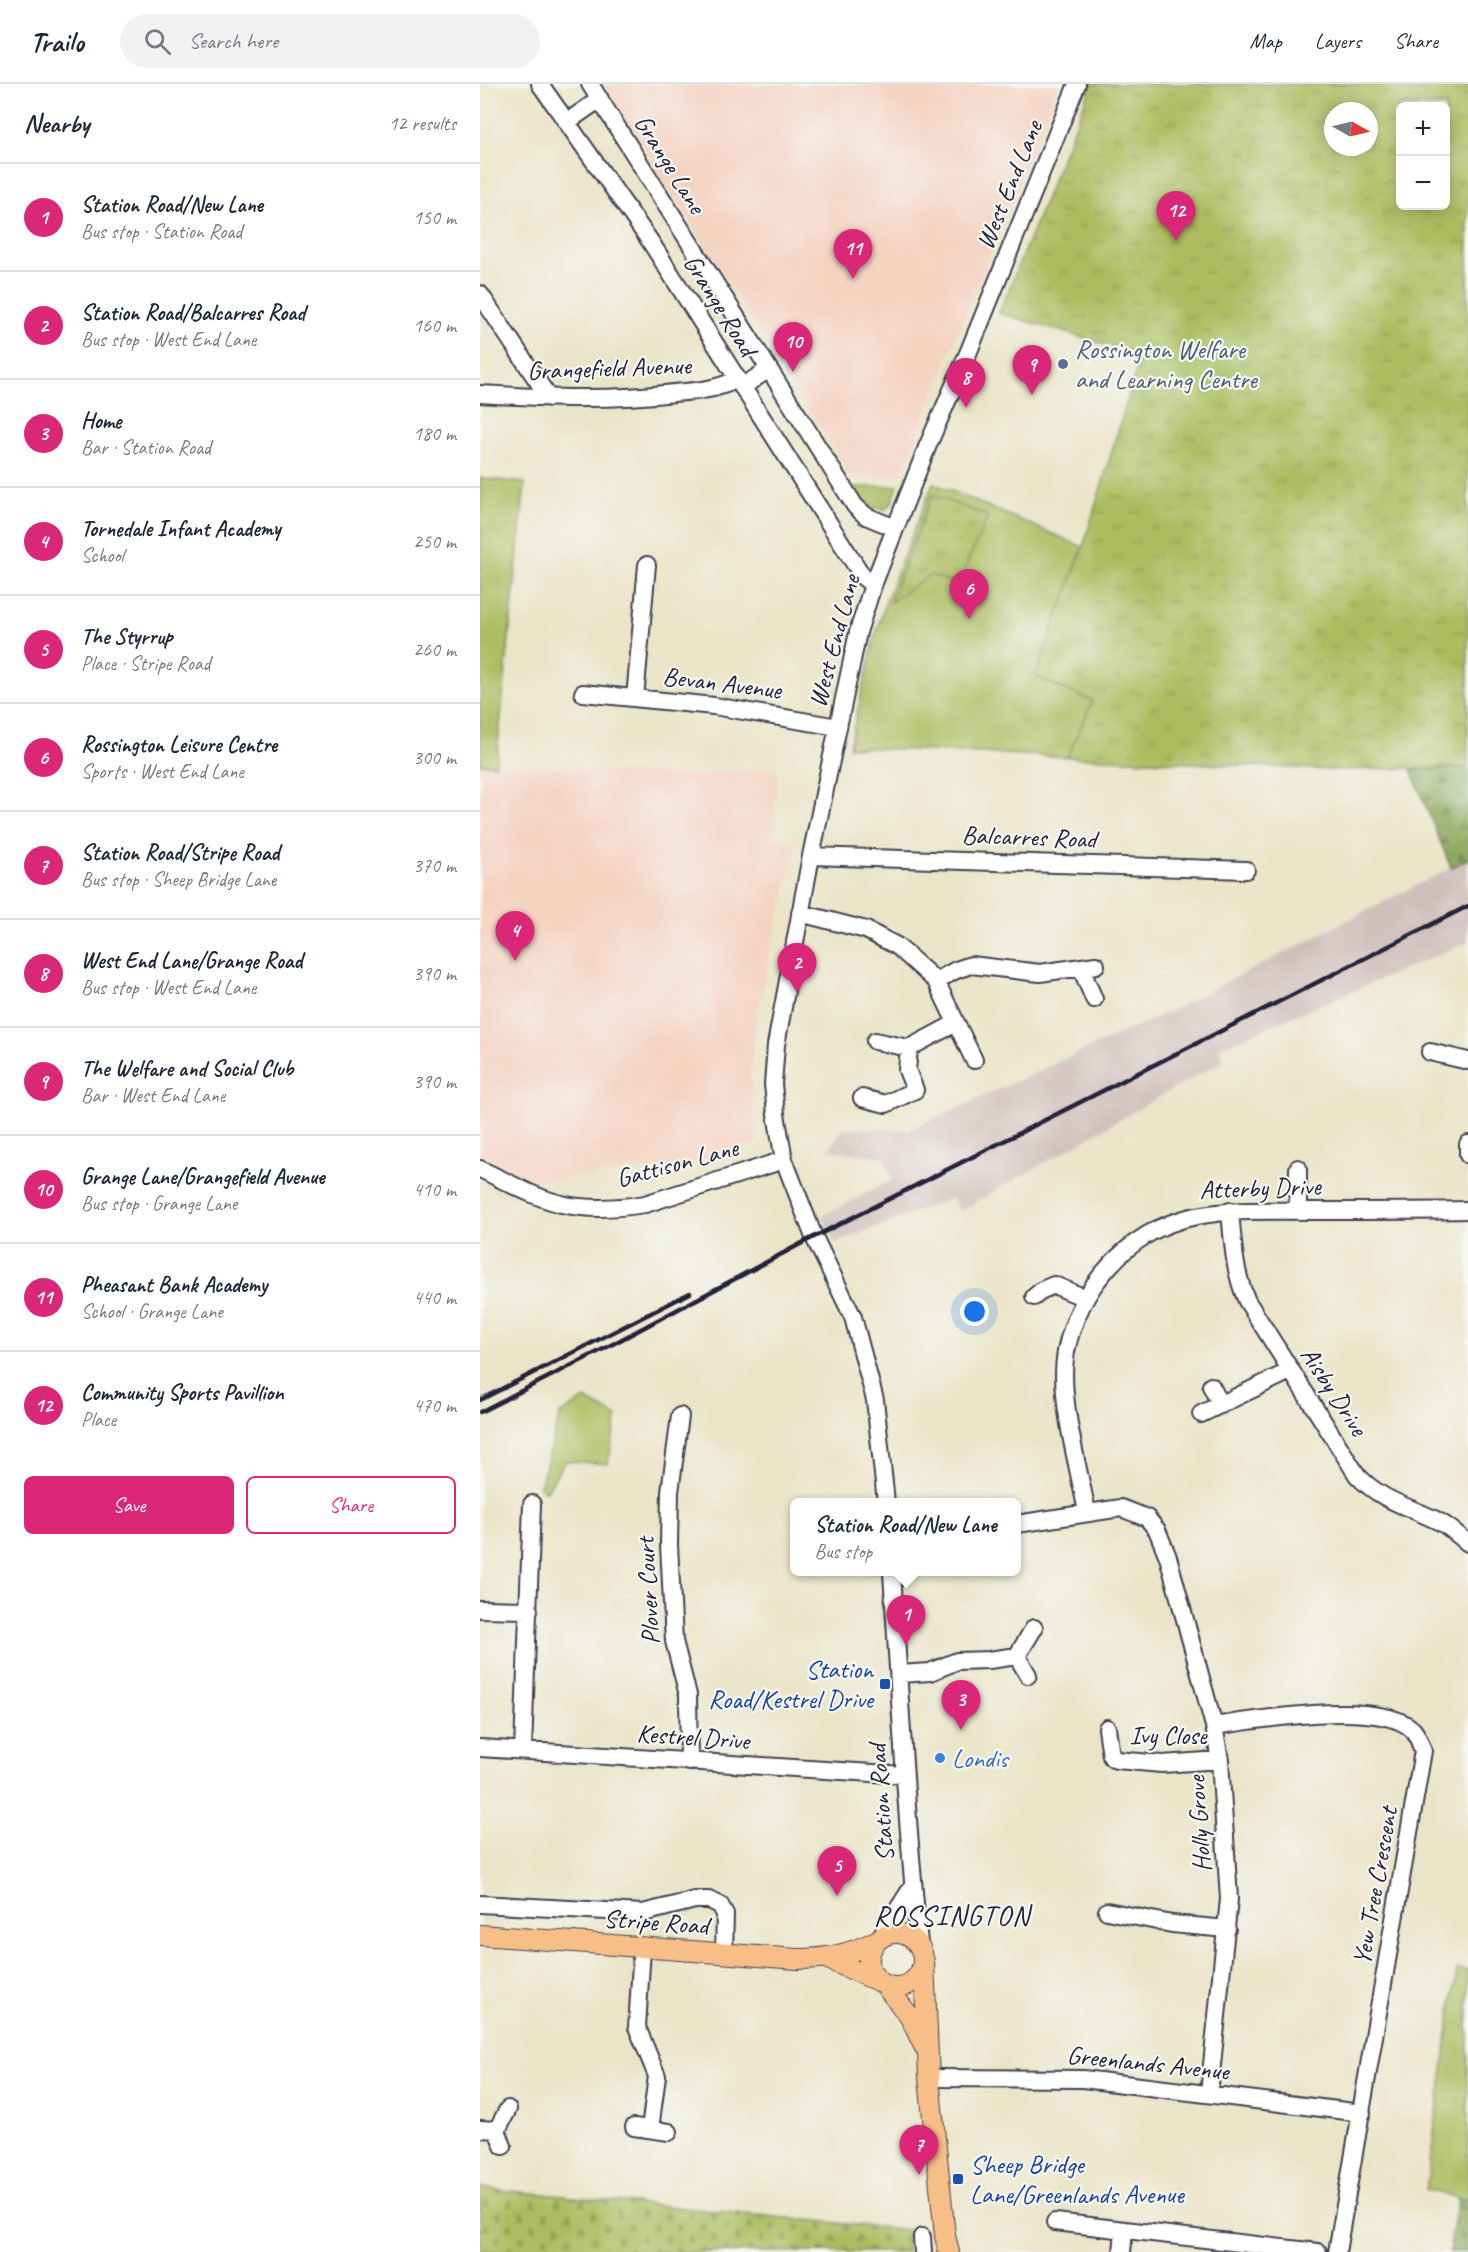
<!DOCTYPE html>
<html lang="en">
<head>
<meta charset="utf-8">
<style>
	body { margin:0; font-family:Caveat,sans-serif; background:#f2f2f3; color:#1f2937 }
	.controls { position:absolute; right:18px; top:18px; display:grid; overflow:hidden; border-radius:9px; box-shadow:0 3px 15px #0003 }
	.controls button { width:54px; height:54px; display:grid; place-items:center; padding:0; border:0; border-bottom:2px solid #e0e1e3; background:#fff; color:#1f2937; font:30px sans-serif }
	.compass { position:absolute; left:844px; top:18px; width:54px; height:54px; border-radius:50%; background:#fff; box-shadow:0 3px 15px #0003; rotate:98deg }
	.you { position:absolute; left:495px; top:1228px; width:21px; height:21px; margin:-15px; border:4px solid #fff; border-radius:50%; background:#1a73e8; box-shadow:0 0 0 9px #1a73e833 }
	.badge { display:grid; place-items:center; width:39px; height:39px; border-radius:50%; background:#db2777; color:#fff; font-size:20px; font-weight:700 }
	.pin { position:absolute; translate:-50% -50px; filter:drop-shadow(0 2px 3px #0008) }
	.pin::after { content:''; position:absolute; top:32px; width:21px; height:18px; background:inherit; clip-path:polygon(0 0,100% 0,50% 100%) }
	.popup { position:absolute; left:310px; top:1414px; width:231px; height:78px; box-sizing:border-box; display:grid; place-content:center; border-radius:9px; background:#fff; filter:drop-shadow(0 2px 4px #0005); font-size:20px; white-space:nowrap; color:#747a83 }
	.popup b { font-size:22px; color:#1f2937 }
	.popup::after { content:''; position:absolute; left:50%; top:100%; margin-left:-12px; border:12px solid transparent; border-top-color:#fff }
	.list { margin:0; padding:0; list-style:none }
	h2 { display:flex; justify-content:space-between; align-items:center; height:78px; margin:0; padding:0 24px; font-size:26px }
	h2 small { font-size:20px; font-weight:400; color:#747a83 }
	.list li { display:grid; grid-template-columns:39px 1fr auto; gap:18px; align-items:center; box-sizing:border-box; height:108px; padding:0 24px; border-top:2px solid #e0e1e3 }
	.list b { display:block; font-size:22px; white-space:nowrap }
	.list p { margin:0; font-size:20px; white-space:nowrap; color:#747a83 }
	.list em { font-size:20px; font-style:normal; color:#747a83 }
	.actions { display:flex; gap:12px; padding:18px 24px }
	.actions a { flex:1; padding:14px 0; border:2px solid #db2777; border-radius:9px; text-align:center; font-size:21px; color:#db2777 }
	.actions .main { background:#db2777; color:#fff }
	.icon { flex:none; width:33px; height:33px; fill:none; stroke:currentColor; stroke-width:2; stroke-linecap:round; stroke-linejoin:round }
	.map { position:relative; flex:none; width:988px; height:2168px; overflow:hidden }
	header { display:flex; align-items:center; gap:36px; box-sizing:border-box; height:84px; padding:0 30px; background:#fff; border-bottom:2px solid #e0e1e3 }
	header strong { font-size:28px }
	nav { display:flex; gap:33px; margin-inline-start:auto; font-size:21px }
	.search { width:420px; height:54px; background:#f2f2f3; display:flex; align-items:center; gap:15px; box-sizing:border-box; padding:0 21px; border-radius:33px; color:#747a83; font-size:22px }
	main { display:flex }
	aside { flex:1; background:#fff }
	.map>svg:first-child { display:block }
	.built { fill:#f4d3c1 }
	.railway { fill:#d0c0bc }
	.green { fill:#acbd60; stroke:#67704e; stroke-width:1.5 }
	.forest { fill:url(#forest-firs); stroke:#566348; stroke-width:1.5 }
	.cemetery { fill:url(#cemetery-stones); stroke:#67704e; stroke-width:1.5 }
	.park { fill:url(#park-tufts); stroke:#67704e; stroke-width:1.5; fill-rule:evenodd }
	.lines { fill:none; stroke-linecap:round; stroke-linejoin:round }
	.minor-casing { stroke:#403f50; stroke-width:20 }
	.major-casing { stroke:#403f50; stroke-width:22 }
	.minor { stroke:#fff; stroke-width:16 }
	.major { stroke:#f7be88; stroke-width:20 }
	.rail { stroke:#22223b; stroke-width:4.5 }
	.service-dot { fill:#5c6f8a; stroke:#f6f6f2; stroke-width:2 }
	.transit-dot { fill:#1a4fb4; stroke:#f6f6f2; stroke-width:2 }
	.shop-dot { fill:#3f7fe0; stroke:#f6f6f2; stroke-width:2 }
	.labels { text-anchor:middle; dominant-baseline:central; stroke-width:4.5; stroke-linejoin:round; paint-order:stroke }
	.street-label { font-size:26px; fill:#22223b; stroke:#f6f6f2 }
	.service-label { font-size:26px; fill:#4e5e75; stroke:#f6f6f2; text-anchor:start }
	.transit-label { font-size:26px; fill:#164399; stroke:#f6f6f2; text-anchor:end }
	.shop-label { font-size:26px; fill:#366cbe; stroke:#f6f6f2; text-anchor:start }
	.quarter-label { font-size:28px; letter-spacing:1.5px; fill:#22223b; stroke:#f6f6f2 }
</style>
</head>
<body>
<header>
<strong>Trailo</strong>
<div class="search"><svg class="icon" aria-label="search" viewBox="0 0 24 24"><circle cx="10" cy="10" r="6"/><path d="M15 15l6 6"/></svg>Search here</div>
<nav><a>Map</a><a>Layers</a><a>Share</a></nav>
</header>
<main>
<aside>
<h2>Nearby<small>12 results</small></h2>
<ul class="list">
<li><span class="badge">1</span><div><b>Station Road/New Lane</b><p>Bus stop · Station Road</p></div><em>150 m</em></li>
<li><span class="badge">2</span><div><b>Station Road/Balcarres Road</b><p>Bus stop · West End Lane</p></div><em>160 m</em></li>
<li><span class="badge">3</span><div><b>Home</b><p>Bar · Station Road</p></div><em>180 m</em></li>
<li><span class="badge">4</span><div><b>Tornedale Infant Academy</b><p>School</p></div><em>250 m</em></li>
<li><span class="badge">5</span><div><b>The Styrrup</b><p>Place · Stripe Road</p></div><em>260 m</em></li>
<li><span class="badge">6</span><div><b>Rossington Leisure Centre</b><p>Sports · West End Lane</p></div><em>300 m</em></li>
<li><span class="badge">7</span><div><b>Station Road/Stripe Road</b><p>Bus stop · Sheep Bridge Lane</p></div><em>370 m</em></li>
<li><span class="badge">8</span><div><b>West End Lane/Grange Road</b><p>Bus stop · West End Lane</p></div><em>390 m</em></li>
<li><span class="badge">9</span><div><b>The Welfare and Social Club</b><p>Bar · West End Lane</p></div><em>390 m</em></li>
<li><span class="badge">10</span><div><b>Grange Lane/Grangefield Avenue</b><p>Bus stop · Grange Lane</p></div><em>410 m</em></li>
<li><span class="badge">11</span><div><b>Pheasant Bank Academy</b><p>School · Grange Lane</p></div><em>440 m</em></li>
<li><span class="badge">12</span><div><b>Community Sports Pavillion</b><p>Place</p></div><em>470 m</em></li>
</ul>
<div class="actions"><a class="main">Save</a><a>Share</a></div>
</aside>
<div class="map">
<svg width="988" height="2168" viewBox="0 0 988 2168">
	<defs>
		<pattern id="forest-firs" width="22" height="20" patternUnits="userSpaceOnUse" patternTransform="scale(1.5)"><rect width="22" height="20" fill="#89a456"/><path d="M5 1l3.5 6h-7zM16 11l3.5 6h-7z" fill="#708548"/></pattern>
		<pattern id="cemetery-stones" width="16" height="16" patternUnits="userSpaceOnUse" patternTransform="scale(1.5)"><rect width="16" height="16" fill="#acbd60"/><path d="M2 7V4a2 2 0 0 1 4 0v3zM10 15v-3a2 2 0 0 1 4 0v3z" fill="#94a254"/></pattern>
		<pattern id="park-tufts" width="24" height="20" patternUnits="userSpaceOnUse" patternTransform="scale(1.5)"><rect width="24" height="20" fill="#acbd60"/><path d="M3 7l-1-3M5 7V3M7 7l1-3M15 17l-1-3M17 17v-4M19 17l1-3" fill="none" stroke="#94a254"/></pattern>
	</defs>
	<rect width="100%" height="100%" fill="#f6f6f2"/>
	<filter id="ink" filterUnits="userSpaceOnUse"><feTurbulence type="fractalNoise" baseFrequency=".0167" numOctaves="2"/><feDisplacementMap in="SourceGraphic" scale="12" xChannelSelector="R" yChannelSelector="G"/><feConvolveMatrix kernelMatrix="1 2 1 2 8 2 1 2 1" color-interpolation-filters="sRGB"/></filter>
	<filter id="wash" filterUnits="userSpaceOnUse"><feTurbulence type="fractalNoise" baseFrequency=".008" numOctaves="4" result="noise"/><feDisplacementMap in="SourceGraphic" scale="24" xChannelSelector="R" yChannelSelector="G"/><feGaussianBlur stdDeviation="1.35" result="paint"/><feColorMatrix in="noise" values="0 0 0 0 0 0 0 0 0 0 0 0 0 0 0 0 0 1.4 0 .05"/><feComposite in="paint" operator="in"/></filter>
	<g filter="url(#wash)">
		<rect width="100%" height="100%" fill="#eae5c8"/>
		<path class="built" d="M 123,0 L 579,0 L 421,391 L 371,392 Z
			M 0,680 L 214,692 L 298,684 L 293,752 L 317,758 L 287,884 L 274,953 L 271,990 L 273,1024 L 278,1058 L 205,1082 L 57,1097 L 0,1070 Z"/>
		<path class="railway" d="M 988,775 L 988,858 L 739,964 L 744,976 L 480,1127 L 472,1114 L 355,1159 L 342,1132 L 412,1096 L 403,1073 L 349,1066 L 363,1044 L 429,1046 L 684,930 Z"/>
		<path class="green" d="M 0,394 L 45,399 L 16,681 L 0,680 Z
			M 453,399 L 603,463 L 556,593 L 613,617 L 587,673 L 369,663 L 394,556 L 407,514 Z
			M 418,402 L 412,418 L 405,425 C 387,425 383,418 374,403 Z
			M 105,1315 L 137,1333 L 128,1380 L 85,1377 L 66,1408 L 60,1403 L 80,1330 Z
			M 977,1885 L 988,1886 L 988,2116 L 946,2106 Z"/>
		<path class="forest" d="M 988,683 L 988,775 L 971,784 L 931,686 Z
			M 978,2114 L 988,2116 L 988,2168 L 969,2168 Z"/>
		<path class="cemetery" d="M 0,2104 L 428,2146 L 427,2168 L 0,2168 Z"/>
		<path class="park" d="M 612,0 L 988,0 L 988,683 L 853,686 L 587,673 L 613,617 L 556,593 L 603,463 L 661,271 L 519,229 ZM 920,22 L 966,22 L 966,122 L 920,122 ZM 853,27 L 889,27 L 889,63 L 853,63 Z
			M 452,411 L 508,432 L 478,500 L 450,491 L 410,518 Z"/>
	</g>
	<g filter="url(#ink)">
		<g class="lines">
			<g class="minor-casing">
				<path id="minor" d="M 60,0 L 170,157 L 383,493 L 393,501
					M 110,0 L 375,422 L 386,432 L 415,444
					M 87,38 L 120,15
					M 0,210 L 69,314
					M 262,303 L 289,285
					M 0,310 C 65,314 129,317 194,309 C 216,307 237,306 257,295
					M 103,609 L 234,622 L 358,643
					M 155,614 L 167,481
					M 331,772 L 766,786
					M 320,829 L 386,846 L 417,862 L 456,897 L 494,976
					M 601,884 L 614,915
					M 456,897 L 476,886 L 491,881 L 560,889 L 616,881
					M 429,964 L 476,939
					M 950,968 L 988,977
					M 382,1014 L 406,1020 L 435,1006 L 427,986 L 429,964 L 395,957
					M 988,1060 L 988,1071
					M 818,1084 L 818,1127
					M 0,1085 C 28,1098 56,1115 86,1121 C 112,1126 140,1124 165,1120 L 304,1076
					M 750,1127 C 753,1159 754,1188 767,1217 L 877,1391 C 901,1417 928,1422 958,1437 C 969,1442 979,1452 988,1459
					M 554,1213 L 562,1206 L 574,1201 L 605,1214
					M 731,1302 L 741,1321
					M 721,1330 L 810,1287
					M 200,1332 L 190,1408 L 189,1461 L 194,1557 L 208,1611 L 209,1678
					M 406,1418 L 395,1316 L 373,1233 L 334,1153 L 304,1076 L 296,1030 L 293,1000 L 296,961 L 331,772 L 358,643 L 378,548 L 393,501 L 448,361 L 489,267 L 597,0
					M 607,1428 C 599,1386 584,1332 584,1290 C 584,1259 597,1226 614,1201 C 674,1118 743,1127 834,1127 C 885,1127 937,1127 988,1126
					M 537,1440 L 641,1424 L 667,1434 L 677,1446 L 688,1473 L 734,1642 L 740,1676 L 749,1815 L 729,2010
					M 412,1488 C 420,1612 426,1735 439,1859
					M 0,1525 L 49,1526
					M 537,1572 L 554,1544
					M 419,1590 L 450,1588 L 477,1577 L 509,1576 L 537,1572 L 548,1591
					M 734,1642 C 776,1636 901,1614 933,1646 C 938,1652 940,1659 943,1667 L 857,2168
					M 627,1644 L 631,1672 L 633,1675 L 637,1676 L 682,1680 L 740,1676
					M 0,1664 L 424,1691
					M 43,1667 L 52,1420
					M 0,1820 L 163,1829 L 215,1816 L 229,1816 L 240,1821 L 245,1830 L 244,1869
					M 627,1827 L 692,1840 L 747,1845
					M 399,1855 L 432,1803
					M 162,1864 L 157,1943 L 177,1992 L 170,2045
					M 449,1994 L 603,1995 L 882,2029
					M 154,2043 L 189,2048
					M 0,2045 L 17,2046
					M 23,2062 L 17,2046 L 28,2025
					M 575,2138 L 838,2168
					M 442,2153 L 443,2168
					M 642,2168 L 644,2147"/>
			</g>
			<g class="major-casing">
				<path id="major" d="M389 1876a27 27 0 1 1 54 0a27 27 0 1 1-54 0Z
					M 0,1851 L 317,1875 C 347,1875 368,1871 396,1857
					M 348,1875 L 398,1897
					M 444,1877 L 449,1994 L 465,2152 L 469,2168
					M 405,1901 L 430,1933 L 444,1962"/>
			</g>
			<use href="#minor" class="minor"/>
			<use href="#major" class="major"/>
			<path class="rail" d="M 0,1316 L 210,1209
				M 0,1328 L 114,1270 L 326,1157 L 988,822"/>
		</g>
	</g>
	<circle class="service-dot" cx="583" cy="280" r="6"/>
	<g class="transit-dot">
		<rect x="399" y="1594" width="12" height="12" rx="3"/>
		<rect x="472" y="2089" width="12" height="12" rx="3"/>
	</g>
	<circle class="shop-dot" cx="460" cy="1674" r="6"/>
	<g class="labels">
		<g class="street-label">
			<text transform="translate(190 80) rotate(58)">Grange Lane</text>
			<text transform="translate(529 101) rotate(-68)">West End Lane</text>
			<text transform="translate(240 221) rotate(58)">Grange Road</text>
			<text transform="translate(129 284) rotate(-2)">Grangefield Avenue</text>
			<text transform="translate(354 557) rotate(-75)">West End Lane</text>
			<text transform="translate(242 599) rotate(7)">Bevan Avenue</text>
			<text transform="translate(549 753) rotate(2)">Balcarres Road</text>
			<text transform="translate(197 1079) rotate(-15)">Gattison Lane</text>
			<text transform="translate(780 1104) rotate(-2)">Atterby Drive</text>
			<text transform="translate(854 1307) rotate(57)">Aisby Drive</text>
			<text transform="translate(168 1507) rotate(-93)">Plover Court</text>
			<text x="688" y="1651">Ivy Close</text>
			<text transform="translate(213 1653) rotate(4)">Kestrel Drive</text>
			<text transform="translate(401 1719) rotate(-94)">Station Road</text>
			<text transform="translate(719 1740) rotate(-94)">Holly Grove</text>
			<text transform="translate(895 1802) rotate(-80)">Yew Tree Crescent</text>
			<text transform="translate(176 1838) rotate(4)">Stripe Road</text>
			<text transform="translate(668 1979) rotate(6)">Greenlands Avenue</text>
		</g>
		<g class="service-label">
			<text x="595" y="265">Rossington Welfare<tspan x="595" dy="30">and Learning Centre</tspan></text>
		</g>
		<g class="transit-label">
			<text x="393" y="1585">Station<tspan x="393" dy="30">Road/Kestrel Drive</tspan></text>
			<text x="490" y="2080" text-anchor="start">Sheep Bridge<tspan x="490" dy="30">Lane/Greenlands Avenue</tspan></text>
		</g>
		<g class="shop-label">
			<text x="472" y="1674">Londis</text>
		</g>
		<g class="quarter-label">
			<text x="472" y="1831">ROSSINGTON</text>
		</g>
	</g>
</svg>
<div class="controls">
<button>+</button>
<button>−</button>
</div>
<svg class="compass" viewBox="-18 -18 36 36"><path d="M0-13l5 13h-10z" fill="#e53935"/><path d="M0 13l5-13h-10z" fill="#747a83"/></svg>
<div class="you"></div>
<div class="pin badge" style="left:426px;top:1561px">1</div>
<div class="popup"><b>Station Road/New Lane</b>Bus stop</div>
<div class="pin badge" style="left:317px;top:909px">2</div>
<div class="pin badge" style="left:481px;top:1646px">3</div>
<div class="pin badge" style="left:35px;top:877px">4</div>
<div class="pin badge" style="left:357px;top:1812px">5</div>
<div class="pin badge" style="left:489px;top:535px">6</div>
<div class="pin badge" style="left:439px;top:2091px">7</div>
<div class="pin badge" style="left:486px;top:324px">8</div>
<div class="pin badge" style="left:552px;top:311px">9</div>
<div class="pin badge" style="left:313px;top:288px">10</div>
<div class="pin badge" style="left:373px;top:195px">11</div>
<div class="pin badge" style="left:696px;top:157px">12</div>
</div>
</main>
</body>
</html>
